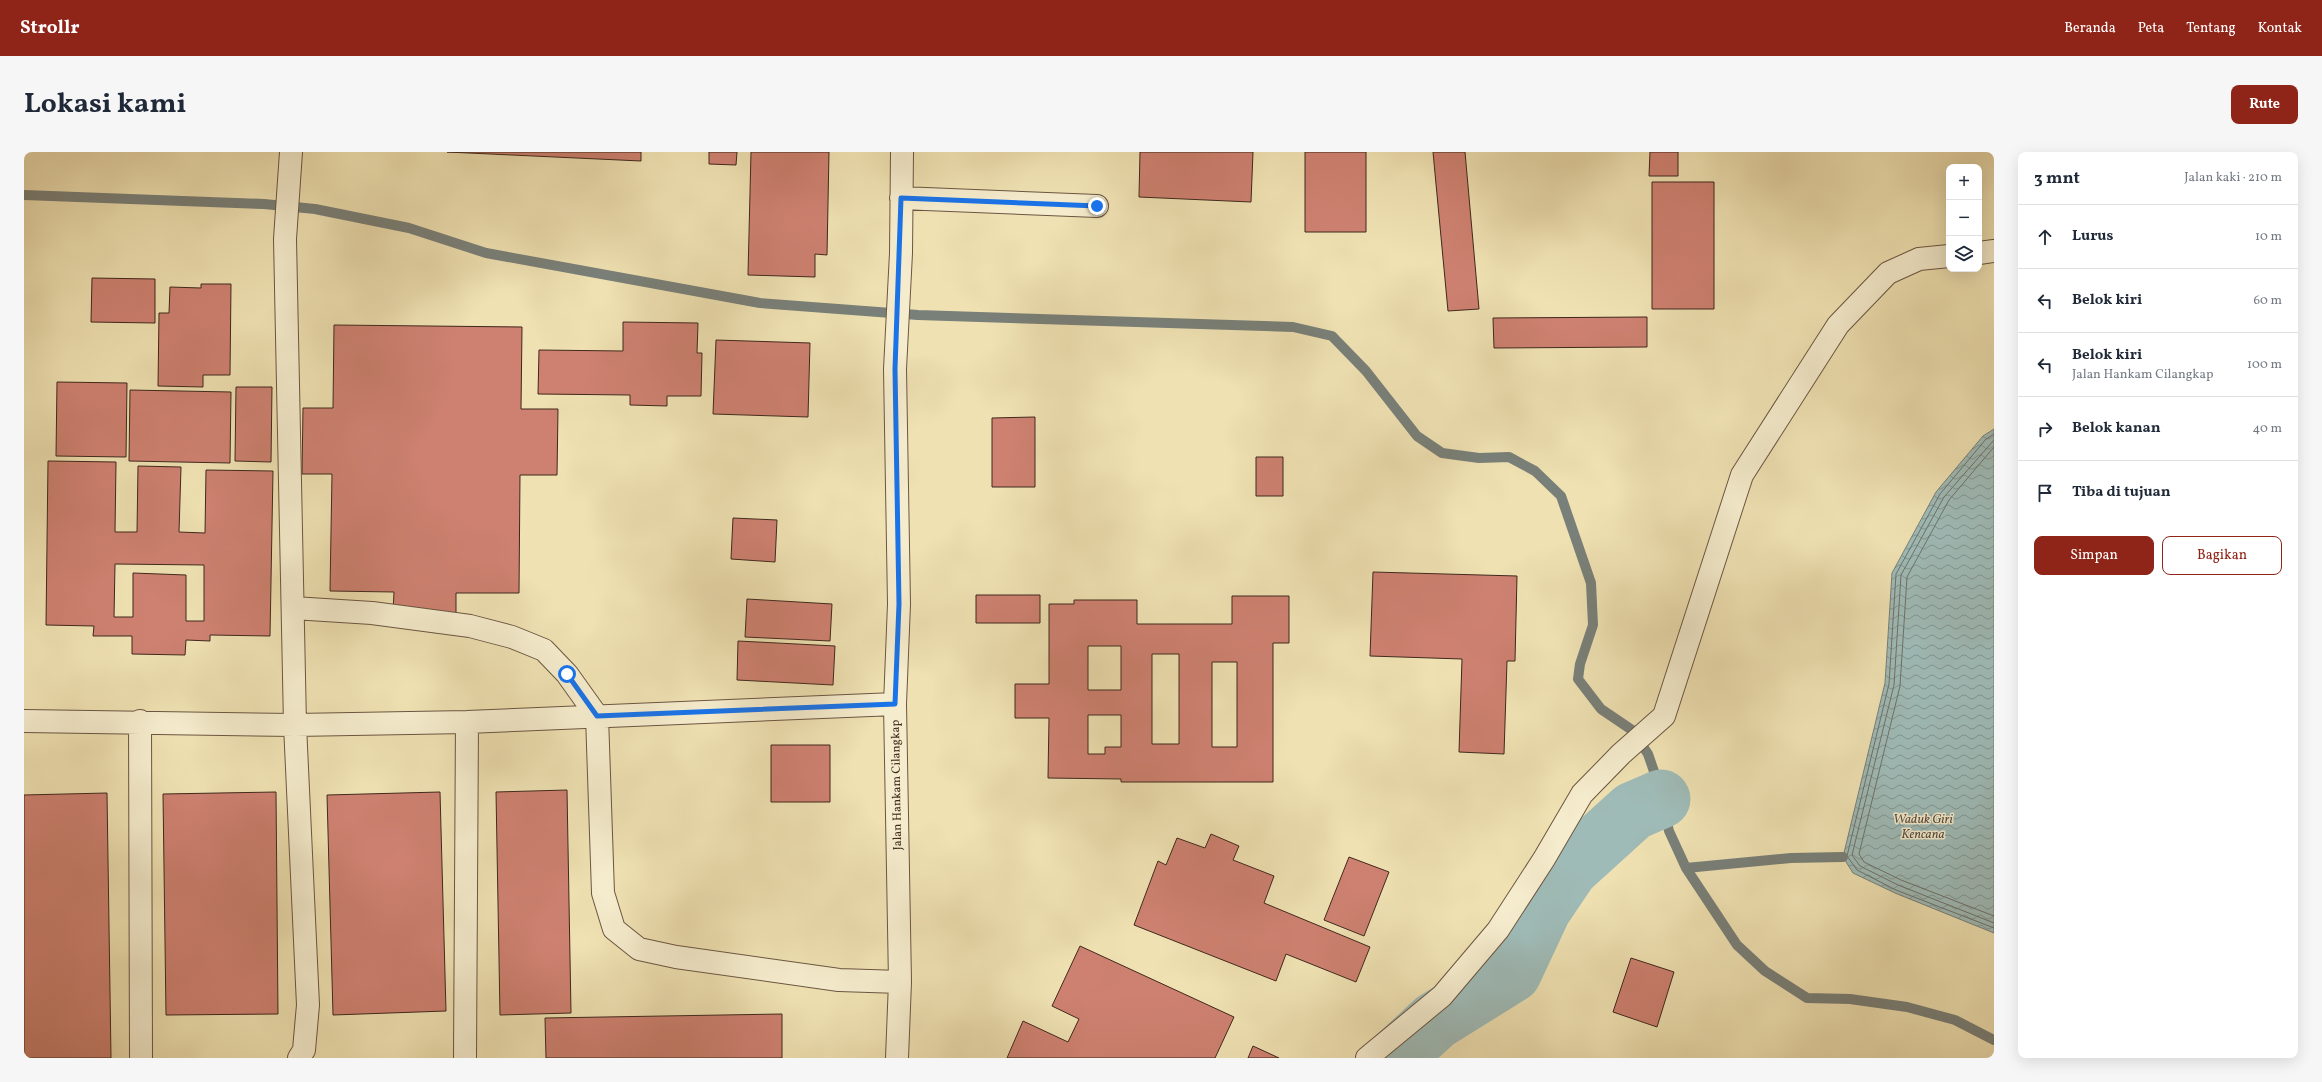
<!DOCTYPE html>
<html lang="id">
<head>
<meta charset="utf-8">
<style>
	body { margin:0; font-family:Vollkorn,serif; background:#f6f6f7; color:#1f2937 }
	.controls { position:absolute; right:12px; top:12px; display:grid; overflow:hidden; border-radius:8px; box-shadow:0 4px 16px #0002 }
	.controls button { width:36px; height:36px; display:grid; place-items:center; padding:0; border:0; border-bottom:1px solid #e0e1e3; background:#fff; color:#1f2937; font:20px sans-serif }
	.stop { position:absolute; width:12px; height:12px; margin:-9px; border:3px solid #1a73e8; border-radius:50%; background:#fff }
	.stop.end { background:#1a73e8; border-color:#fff; box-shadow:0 1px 4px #0008 }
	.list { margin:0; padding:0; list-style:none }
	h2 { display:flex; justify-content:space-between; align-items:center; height:52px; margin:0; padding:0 16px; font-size:17px }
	h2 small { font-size:13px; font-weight:400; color:#747a83 }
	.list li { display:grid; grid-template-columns:26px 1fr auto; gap:12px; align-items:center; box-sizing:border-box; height:64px; padding:0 16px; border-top:1px solid #e0e1e3 }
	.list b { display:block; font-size:15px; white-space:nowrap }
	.list p { margin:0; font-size:13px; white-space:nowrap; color:#747a83 }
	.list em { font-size:13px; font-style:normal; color:#747a83 }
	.actions { display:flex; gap:8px; padding:12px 16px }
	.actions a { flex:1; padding:9px 0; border:1px solid #8f2418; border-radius:8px; text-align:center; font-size:14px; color:#8f2418 }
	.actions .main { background:#8f2418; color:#fff }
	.icon { flex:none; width:22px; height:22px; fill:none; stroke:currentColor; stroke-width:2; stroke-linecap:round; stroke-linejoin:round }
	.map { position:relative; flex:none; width:1970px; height:906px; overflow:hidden; border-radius:8px }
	header { display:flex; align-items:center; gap:24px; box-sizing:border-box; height:56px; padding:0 20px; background:#8f2418; color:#fff }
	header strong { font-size:19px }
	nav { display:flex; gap:22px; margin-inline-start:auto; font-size:14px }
	.intro { display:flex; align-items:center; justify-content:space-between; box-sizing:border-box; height:96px; padding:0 24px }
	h1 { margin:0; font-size:28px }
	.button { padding:10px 18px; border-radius:8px; background:#8f2418; color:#fff; font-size:14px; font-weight:700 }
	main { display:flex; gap:24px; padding:0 24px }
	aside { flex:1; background:#fff; border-radius:8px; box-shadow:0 4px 16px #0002 }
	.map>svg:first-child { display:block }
	.water { fill:url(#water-waves); stroke:#798079 }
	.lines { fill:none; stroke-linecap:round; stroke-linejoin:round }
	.shore { stroke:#6f726a; stroke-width:1 }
	.stream { stroke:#798079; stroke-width:10 }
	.river { stroke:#9fbbb7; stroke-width:59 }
	.building { fill:#ce8171; stroke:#3f281c; fill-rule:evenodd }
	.minor-casing { stroke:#6b5642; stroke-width:24 }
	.minor { stroke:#f5eccd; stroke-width:22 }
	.route { stroke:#1a73e8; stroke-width:5 }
	.labels { text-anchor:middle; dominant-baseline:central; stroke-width:3; stroke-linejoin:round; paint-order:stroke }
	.street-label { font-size:12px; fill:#3f281c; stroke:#f5eccd }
	.water-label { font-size:13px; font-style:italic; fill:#574d43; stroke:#f5eccd }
</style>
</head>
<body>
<header>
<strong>Strollr</strong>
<nav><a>Beranda</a><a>Peta</a><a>Tentang</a><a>Kontak</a></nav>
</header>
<div class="intro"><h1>Lokasi kami</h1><a class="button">Rute</a></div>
<main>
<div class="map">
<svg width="1970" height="906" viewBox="0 0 1970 906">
	<defs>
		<pattern id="water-waves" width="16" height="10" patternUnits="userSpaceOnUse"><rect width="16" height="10" fill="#9fbbb7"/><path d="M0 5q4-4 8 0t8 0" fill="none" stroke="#839894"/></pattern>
	</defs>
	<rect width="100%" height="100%" fill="#efe1b2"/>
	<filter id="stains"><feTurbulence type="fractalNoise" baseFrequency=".005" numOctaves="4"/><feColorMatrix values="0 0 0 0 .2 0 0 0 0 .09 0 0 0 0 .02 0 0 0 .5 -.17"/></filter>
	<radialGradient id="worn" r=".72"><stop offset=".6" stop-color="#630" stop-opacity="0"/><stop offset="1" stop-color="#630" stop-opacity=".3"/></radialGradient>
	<path class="water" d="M 1970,277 L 1970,781 L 1871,741 L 1829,721 L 1819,705 L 1861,531 L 1868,421 L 1912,340 L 1959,284 Z"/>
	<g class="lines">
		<path class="shore" d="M 1970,282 L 1962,287 L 1916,342 L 1872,422 L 1865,532 L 1823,704 L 1833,718 L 1872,738 L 1970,776
			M 1970,288 L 1920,345 L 1877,423 L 1870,533 L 1828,703 L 1836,714 L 1874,733 L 1970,771
			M 1970,295 L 1925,348 L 1883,425 L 1876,534 L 1835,702 L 1840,710 L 1877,728 L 1970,764"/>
		<path class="stream" d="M 0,43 L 240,52 L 291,57 L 385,76 L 462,101 L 736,151 L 894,163 L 1269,175 L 1308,184 L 1342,219 L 1393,284 L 1418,301 L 1455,306 L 1485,305 L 1511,319 L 1537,344 L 1567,431 L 1569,473 L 1556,512 L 1554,527 L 1577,557 L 1608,578 L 1624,602 L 1634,631 L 1645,679 L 1662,716 L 1713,793 L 1741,819 L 1783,846 L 1826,847 L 1883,855 L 1931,868 L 1970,888
			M 1662,716 L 1767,706 L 1819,705"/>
		<path class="river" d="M 1371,906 L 1411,869 L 1488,821 L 1518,757 L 1545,717 L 1609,659 L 1637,647"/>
	</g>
	<path class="building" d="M 423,0 L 617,0 L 617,9 Z
		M 685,0 L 713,0 L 712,13 L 685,12 Z
		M 727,0 L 805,0 L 803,103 L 791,102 L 791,125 L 724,123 Z
		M 1116,0 L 1229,0 L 1227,50 L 1115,45 Z
		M 1281,0 L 1342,0 L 1342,80 L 1281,80 Z
		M 1409,0 L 1441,0 L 1455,157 L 1424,159 Z
		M 1626,0 L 1654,0 L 1654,24 L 1625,24 Z
		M 1628,30 L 1690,30 L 1690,157 L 1628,157 Z
		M 68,126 L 131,127 L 131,171 L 67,170 Z
		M 177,132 L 207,132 L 206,223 L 179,223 L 179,235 L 134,234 L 135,161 L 145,161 L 146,135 L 177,136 Z
		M 1623,165 L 1623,195 L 1470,196 L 1469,166 Z
		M 599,170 L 674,171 L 673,201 L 678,201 L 677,244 L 643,244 L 643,254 L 606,253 L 606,243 L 514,242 L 515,198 L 599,199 Z
		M 310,173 L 498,175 L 497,257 L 534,257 L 533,323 L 496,323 L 495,441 L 432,441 L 432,461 L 369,460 L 370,440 L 306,439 L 308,322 L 278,322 L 279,256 L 309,256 Z
		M 692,188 L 786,191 L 784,265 L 689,262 Z
		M 33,230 L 103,231 L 102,305 L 32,304 Z
		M 212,235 L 248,235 L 247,310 L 211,309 Z
		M 106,238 L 207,240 L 206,311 L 105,309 Z
		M 1011,265 L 1011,335 L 968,335 L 968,266 Z
		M 1232,305 L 1259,305 L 1259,344 L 1232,344 Z
		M 24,309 L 92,310 L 91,380 L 113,380 L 114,314 L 157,315 L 155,380 L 181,381 L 182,318 L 249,319 L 246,484 L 186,483 L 186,489 L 162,488 L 161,503 L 108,502 L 108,484 L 69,484 L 70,474 L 22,473 ZM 91,412 L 180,413 L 180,469 L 162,469 L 162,423 L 109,421 L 109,465 L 90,465 Z
		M 709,366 L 753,368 L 751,410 L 707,407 Z
		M 1349,420 L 1493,424 L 1491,509 L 1483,509 L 1480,602 L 1435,600 L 1438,507 L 1346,504 Z
		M 952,443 L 1016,443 L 1016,471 L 952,471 Z
		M 1208,444 L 1265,444 L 1265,491 L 1249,491 L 1249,630 L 1097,630 L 1097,627 L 1024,626 L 1025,566 L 991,566 L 991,532 L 1025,532 L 1025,452 L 1050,452 L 1050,448 L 1113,448 L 1113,472 L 1208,472 ZM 1064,494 L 1097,494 L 1097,538 L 1064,538 ZM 1128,502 L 1155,502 L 1155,592 L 1128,592 ZM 1188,510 L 1213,510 L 1213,595 L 1188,595 ZM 1064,563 L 1097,563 L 1097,595 L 1081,595 L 1081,602 L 1064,602 Z
		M 723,447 L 808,452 L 806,489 L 721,485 Z
		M 714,489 L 811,494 L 809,533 L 713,528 Z
		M 747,593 L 806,593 L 806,650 L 747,650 Z
		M 543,638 L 547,861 L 476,863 L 472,640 Z
		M 252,640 L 254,862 L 142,863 L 139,642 Z
		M 416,640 L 422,859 L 309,863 L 303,643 Z
		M 83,641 L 87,906 L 0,906 L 0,643 Z
		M 1187,682 L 1215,694 L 1209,708 L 1250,724 L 1240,751 L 1346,795 L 1332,830 L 1262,802 L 1252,829 L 1110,773 L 1134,709 L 1142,713 L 1153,686 L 1181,696 Z
		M 1325,705 L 1365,720 L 1340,784 L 1300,768 Z
		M 1056,794 L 1210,865 L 1191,906 L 983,906 L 999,869 L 1044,890 L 1055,867 L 1028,854 Z
		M 1607,806 L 1650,820 L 1633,875 L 1589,860 Z
		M 758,862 L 758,906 L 522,906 L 521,866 Z
		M 1229,894 L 1255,906 L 1224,906 Z"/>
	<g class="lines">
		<g class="minor-casing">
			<path id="minor" d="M 877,46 L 1073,54
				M 1955,101 L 1970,99
				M 269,456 L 348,461 L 446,474 L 488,485 L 520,498 L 543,522 L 573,564 L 579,741 L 590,777 L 615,797 L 652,805 L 815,828 L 876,830
				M 0,569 L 271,573 L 261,87 L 267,0
				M 116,569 L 117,906
				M 275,906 L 280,898 L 284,853 L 271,573 L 443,570 L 871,552
				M 441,906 L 443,570
				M 873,906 L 876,830 L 871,552 L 875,452 L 871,217 L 877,101 L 878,0
				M 1343,906 L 1418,844 L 1474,778 L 1520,707 L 1558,642 L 1597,602 L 1640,564 L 1718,323 L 1814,173 L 1864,121 L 1895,107 L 1925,104"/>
		</g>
		<use href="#minor" class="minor"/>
	</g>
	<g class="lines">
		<path class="route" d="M 543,522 L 573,564 L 871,552 L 875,452 L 871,217 L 877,46 L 1073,54"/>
	</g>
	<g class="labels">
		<g class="street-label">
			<text transform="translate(873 633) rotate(-91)">Jalan Hankam Cilangkap</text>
		</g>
		<g class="water-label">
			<text x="1899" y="668">Waduk Giri<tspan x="1899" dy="15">Kencana</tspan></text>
		</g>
	</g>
	<rect width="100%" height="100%" filter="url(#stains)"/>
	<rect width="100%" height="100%" fill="url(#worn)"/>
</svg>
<div class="controls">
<button>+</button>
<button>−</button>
<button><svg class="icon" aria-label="layers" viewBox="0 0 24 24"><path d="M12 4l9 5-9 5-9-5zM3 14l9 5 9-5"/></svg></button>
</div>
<div class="stop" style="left:543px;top:522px"></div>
<div class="stop end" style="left:1073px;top:54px"></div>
</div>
<aside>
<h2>3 mnt<small>Jalan kaki · 210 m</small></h2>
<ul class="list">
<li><svg class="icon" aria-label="ahead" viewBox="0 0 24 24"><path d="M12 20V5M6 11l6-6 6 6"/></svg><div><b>Lurus</b></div><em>10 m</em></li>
<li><svg class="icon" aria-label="left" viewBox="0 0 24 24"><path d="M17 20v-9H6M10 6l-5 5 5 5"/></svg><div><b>Belok kiri</b></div><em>60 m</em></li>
<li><svg class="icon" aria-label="left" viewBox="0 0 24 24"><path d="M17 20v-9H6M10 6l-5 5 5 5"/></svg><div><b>Belok kiri</b><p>Jalan Hankam Cilangkap</p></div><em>100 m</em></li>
<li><svg class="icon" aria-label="right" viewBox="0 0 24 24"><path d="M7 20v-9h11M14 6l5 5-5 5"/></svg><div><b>Belok kanan</b></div><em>40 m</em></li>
<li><svg class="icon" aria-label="arrive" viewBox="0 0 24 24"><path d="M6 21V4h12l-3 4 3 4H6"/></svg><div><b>Tiba di tujuan</b></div></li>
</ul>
<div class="actions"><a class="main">Simpan</a><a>Bagikan</a></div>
</aside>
</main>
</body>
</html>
